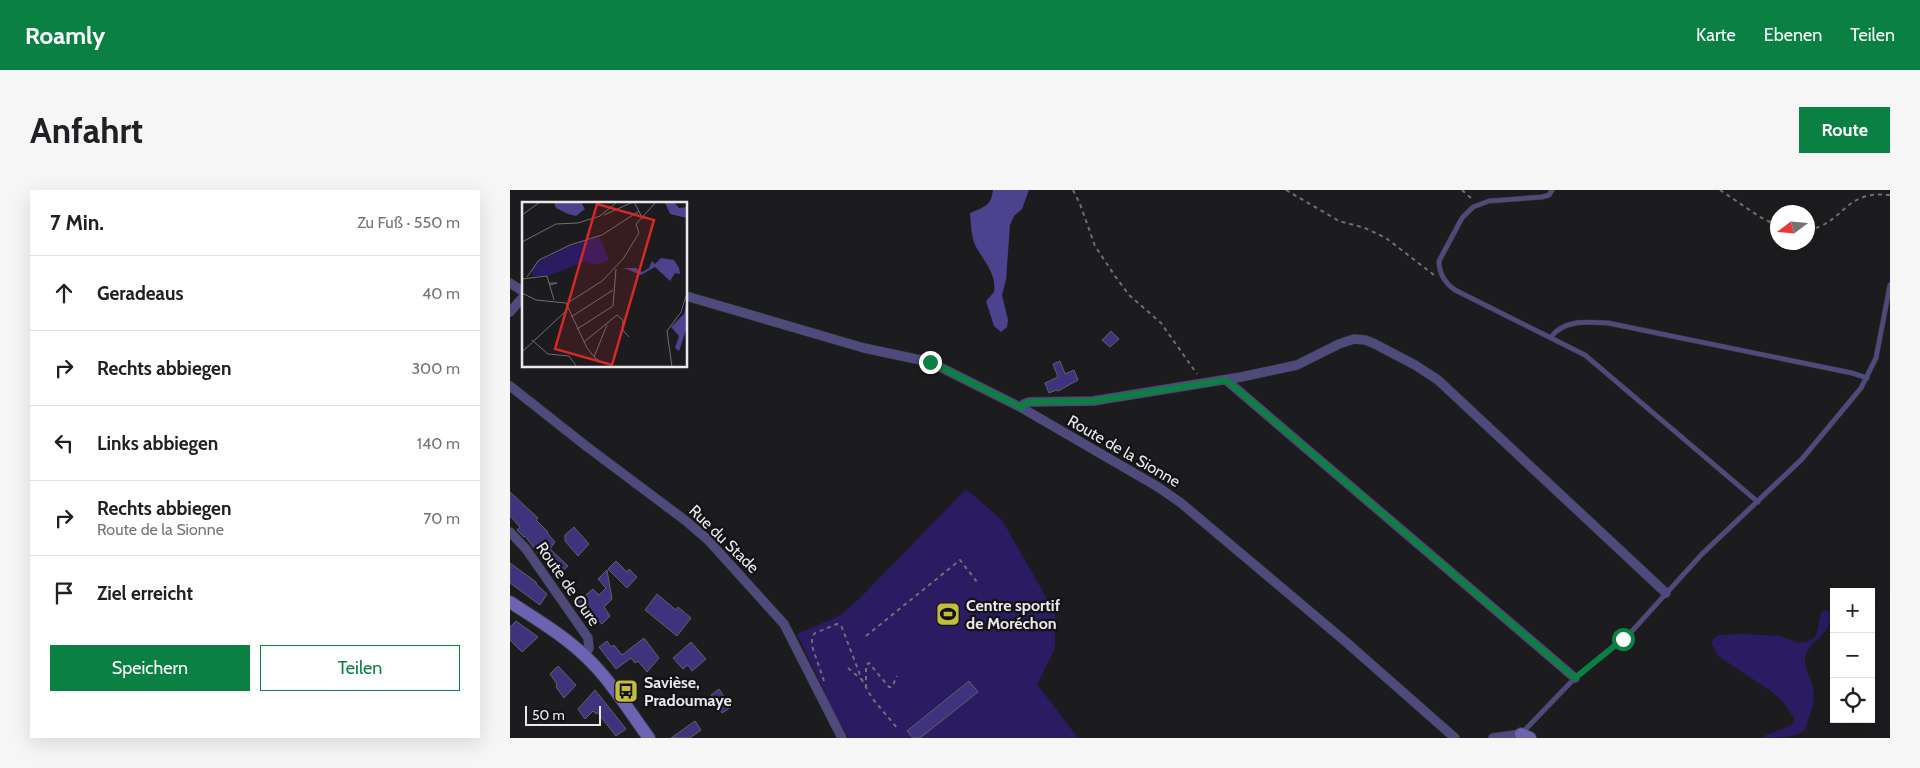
<!DOCTYPE html>
<html lang="de">
<head>
<meta charset="utf-8">
<style>
	body { margin:0; font-family:Cabin,sans-serif; background:#f6f6f6; color:#202124 }
	.controls { position:absolute; right:15px; bottom:15px; display:grid; overflow:hidden; border-radius:0px; box-shadow:0 5px 20px #0002 }
	.controls button { width:45px; height:45px; display:grid; place-items:center; padding:0; border:0; border-bottom:1px solid #e0e0e0; background:#fff; color:#202124; font:25px sans-serif }
	.compass { position:absolute; left:1260px; top:15px; width:45px; height:45px; border-radius:50%; background:#fff; box-shadow:0 5px 20px #0002; rotate:254deg }
	.scale { position:absolute; left:15px; bottom:12px; width:76px; box-sizing:border-box; padding-left:5px; border:2px solid #e9e9eb; border-top:0; font-size:14px; line-height:18px; white-space:nowrap; color:#e9e9eb; -webkit-text-stroke:4px #131316; paint-order:stroke }
	.stop { position:absolute; width:15px; height:15px; margin:-11px; border:4px solid #0b8043; border-radius:50%; background:#fff }
	.stop.end { background:#0b8043; border-color:#fff; box-shadow:0 1px 5px #0008 }
	.list { margin:0; padding:0; list-style:none }
	h2 { display:flex; justify-content:space-between; align-items:center; height:65px; margin:0; padding:0 20px; font-size:21px }
	h2 small { font-size:16px; font-weight:400; color:#757577 }
	.list li { display:grid; grid-template-columns:32px 1fr auto; gap:15px; align-items:center; box-sizing:border-box; height:75px; padding:0 20px; border-top:1px solid #e0e0e0 }
	.list b { display:block; font-size:19px; white-space:nowrap }
	.list p { margin:0; font-size:16px; white-space:nowrap; color:#757577 }
	.list em { font-size:16px; font-style:normal; color:#757577 }
	.actions { display:flex; gap:10px; padding:15px 20px }
	.actions a { flex:1; padding:11px 0; border:1px solid #0b8043; border-radius:0px; text-align:center; font-size:18px; color:#0b8043 }
	.actions .main { background:#0b8043; color:#fff }
	.icon { flex:none; width:28px; height:28px; fill:none; stroke:currentColor; stroke-width:2; stroke-linecap:round; stroke-linejoin:round }
	.map { position:relative; flex:none; width:1380px; height:548px; overflow:hidden; border-radius:0px }
	header { display:flex; align-items:center; gap:30px; box-sizing:border-box; height:70px; padding:0 25px; background:#0b8043; color:#fff }
	header strong { font-size:24px }
	nav { display:flex; gap:28px; margin-inline-start:auto; font-size:18px }
	.intro { display:flex; align-items:center; justify-content:space-between; box-sizing:border-box; height:120px; padding:0 30px }
	h1 { margin:0; font-size:35px }
	.button { padding:12px 22px; border-radius:0px; background:#0b8043; color:#fff; font-size:18px; font-weight:700 }
	main { display:flex; gap:30px; padding:0 30px }
	aside { flex:1; background:#fff; border-radius:0px; box-shadow:0 5px 20px #0002 }
	.map>svg:first-child { display:block }
	.green { fill:#2b1b63 }
	.forest { fill:#4d428e }
	.building { fill:#3f337d; stroke:#616164 }
	.lines { fill:none; stroke-linecap:round; stroke-linejoin:round }
	.lane-casing { stroke:#39393c; stroke-width:5.5 }
	.street-casing { stroke:#39393c; stroke-width:10 }
	.secondary-casing { stroke:#39393c; stroke-width:14 }
	.path { stroke:#6f6f72; stroke-width:2; stroke-dasharray:4 4; stroke-linecap:butt }
	.lane { stroke:#4f4a7c; stroke-width:4.5 }
	.street { stroke:#4f4a7c; stroke-width:9 }
	.secondary { stroke:#6c63b3; stroke-width:12 }
	.route { stroke:#0b8043; stroke-width:6 }
	.labels { text-anchor:middle; dominant-baseline:central; stroke-width:4.5; stroke-linejoin:round; paint-order:stroke }
	.street-label { font-size:16px; fill:#e9e9eb; stroke:#131316 }
	.poi-label { font-size:16px; font-weight:bold; fill:#e9e9eb; stroke:#131316; text-anchor:start }
	.inset-river { fill:none; stroke:#0f0034; stroke-width:2.5 }
	.inset-road { fill:none; stroke:#6e6e71; stroke-width:1 }
	.view { fill:#d62828; fill-opacity:0.15; stroke:#d62828; stroke-width:2.5 }
	.inset-edge { fill:none; stroke:#e9e9eb; stroke-width:2.5 }
</style>
</head>
<body>
<header>
<strong>Roamly</strong>
<nav><a>Karte</a><a>Ebenen</a><a>Teilen</a></nav>
</header>
<div class="intro"><h1>Anfahrt</h1><a class="button">Route</a></div>
<main>
<aside>
<h2>7 Min.<small>Zu Fuß · 550 m</small></h2>
<ul class="list">
<li><svg class="icon" aria-label="ahead" viewBox="0 0 24 24"><path d="M12 20V5M6 11l6-6 6 6"/></svg><div><b>Geradeaus</b></div><em>40 m</em></li>
<li><svg class="icon" aria-label="right" viewBox="0 0 24 24"><path d="M7 20v-9h11M14 6l5 5-5 5"/></svg><div><b>Rechts abbiegen</b></div><em>300 m</em></li>
<li><svg class="icon" aria-label="left" viewBox="0 0 24 24"><path d="M17 20v-9H6M10 6l-5 5 5 5"/></svg><div><b>Links abbiegen</b></div><em>140 m</em></li>
<li><svg class="icon" aria-label="right" viewBox="0 0 24 24"><path d="M7 20v-9h11M14 6l5 5-5 5"/></svg><div><b>Rechts abbiegen</b><p>Route de la Sionne</p></div><em>70 m</em></li>
<li><svg class="icon" aria-label="arrive" viewBox="0 0 24 24"><path d="M6 21V4h12l-3 4 3 4H6"/></svg><div><b>Ziel erreicht</b></div></li>
</ul>
<div class="actions"><a class="main">Speichern</a><a>Teilen</a></div>
</aside>
<div class="map">
<svg width="1380" height="548" viewBox="0 0 1380 548">
	<rect width="100%" height="100%" fill="#1c1c1f"/>
	<path class="green" d="M 456,299 L 492,330 L 545,423 L 545,458 L 527,494 L 568,548 L 339,548 L 327,528 L 287,444 L 331,425 L 353,405 Z
		M 1315,420 L 1319,422 C 1325,443 1302,448 1296,464 C 1291,477 1303,490 1304,502 C 1305,515 1298,528 1295,540 C 1285,548 1267,548 1253,548 L 1256,545 L 1280,536 L 1284,532 L 1284,528 L 1274,513 L 1261,501 L 1207,465 L 1202,454 L 1203,449 L 1209,445 L 1232,444 L 1270,446 L 1289,453 L 1297,452 L 1304,448 L 1307,443 L 1311,422 Z"/>
	<path class="forest" d="M 483,0 L 519,0 L 512,19 L 504,26 L 500,35 L 496,90 L 492,105 L 498,130 L 497,137 L 491,142 L 484,136 L 476,111 L 484,102 C 487,84 473,70 465,55 C 461,45 461,34 460,23 C 474,17 481,16 483,0 Z"/>
	<path class="building" d="M 601,141 L 609,149 L 600,157 L 592,150 Z
		M 550,171 L 555,184 L 564,180 L 568,190 L 548,201 L 546,200 L 539,203 L 535,193 L 548,187 L 543,174 Z
		M 0,302 L 28,328 L 26,330 L 38,342 L 37,343 L 45,352 L 40,359 L 58,376 L 49,385 L 31,367 L 15,346 L 14,347 L 7,340 L 10,337 L 0,326 Z
		M 64,337 L 79,354 L 68,366 L 55,351 L 55,345 Z
		M 106,371 L 117,382 L 119,379 L 127,387 L 117,398 L 98,379 Z
		M 0,373 L 26,392 L 27,395 L 37,404 L 30,415 L 0,393 Z
		M 97,380 L 102,409 L 94,417 L 100,426 L 92,434 L 67,412 L 83,399 L 89,405 L 96,398 L 88,389 Z
		M 147,404 L 166,420 L 168,417 L 181,428 L 167,446 L 135,420 Z
		M 6,431 L 28,447 L 12,462 L 0,450 L 0,437 Z
		M 134,448 L 149,468 L 137,482 L 128,471 L 125,473 L 121,468 L 106,479 L 89,457 L 97,451 L 101,457 L 104,455 L 112,465 Z
		M 181,452 L 196,469 L 182,481 L 178,475 L 173,479 L 163,468 Z
		M 48,476 L 66,495 L 54,508 L 46,497 L 47,494 L 40,484 Z
		M 459,491 L 468,502 L 410,548 L 403,548 L 397,541 Z
		M 209,499 L 221,517 L 212,523 L 201,505 Z
		M 85,500 L 116,539 L 106,546 L 87,522 L 86,524 L 83,521 L 75,529 L 68,519 Z
		M 185,531 L 191,540 L 180,548 L 161,548 Z"/>
	<g class="lines">
		<g class="lane-casing">
			<path id="lane" d="M 1042,0 L 1039,5 L 1032,7 L 979,11 L 963,17 L 952,28 L 929,71 C 929,83 935,93 945,100 L 1075,165 L 1248,312
				M 1041,147 C 1054,129 1079,132 1098,133 L 1342,183 L 1357,188
				M 1011,544 L 1062,491 L 1123,440 L 1192,364 L 1292,269 L 1351,198 L 1366,168 L 1380,95"/>
		</g>
		<g class="street-casing">
			<path id="street" d="M 0,93 L 14,102
				M 176,106 L 354,158 L 420,172 L 512,218 L 648,297 L 671,313 L 836,452 L 945,548
				M 0,122 L 14,106
				M 716,190 L 1065,488
				M 0,196 L 76,256 L 176,331 L 198,350 L 274,434 L 332,548
				M 512,218 L 514,214 L 519,212 L 583,211 L 731,187 L 787,175 L 829,154 L 844,149 L 855,150 L 865,154 L 905,175 L 928,190 L 1156,403
				M 0,342 L 16,359 L 78,448 L 79,458 L 75,466
				M 983,548 L 1011,544"/>
		</g>
		<g class="secondary-casing">
			<path id="secondary" d="M 0,412 C 26,429 53,445 75,466 C 100,489 119,521 139,548
				M 1011,544 L 1020,548"/>
		</g>
		<path class="path" d="M 563,0 L 570,14 L 585,56 L 605,86 L 619,105 L 651,133 L 687,184
			M 776,0 L 829,31 L 855,38 L 876,48 L 924,85
			M 952,0 L 963,10
			M 1210,0 L 1250,27 L 1268,36
			M 1298,40 C 1335,33 1333,0 1380,5
			M 356,446 L 450,370 L 467,392
			M 338,478 L 352,490
			M 314,491 L 302,456 L 302,447 L 305,443 L 327,434 L 331,435 L 352,490 L 362,508 L 388,539
			M 356,498 L 356,475 L 359,473 L 379,497 L 382,497 L 387,486"/>
		<use href="#lane" class="lane"/>
		<use href="#street" class="street"/>
		<use href="#secondary" class="secondary"/>
	</g>
	<g class="lines">
		<path class="route" d="M 420,172 L 512,218 L 513,215 L 519,212 L 583,211 L 716,190 L 1065,488 L 1113,449"/>
	</g>
	<defs>
		<g id="stadium-square" transform="scale(1.25)"><rect x="-9" y="-9" width="18" height="18" rx="4" fill="#c2bd3f" stroke="#131316"/><path d="M0-5a6.5 5 0 1 0 0 10a6.5 5 0 1 0 0-10ZM-3.5-1.8h7v3.6h-7Z" fill="#111"/></g>
		<g id="bus-square" transform="scale(1.25)"><rect x="-9" y="-9" width="18" height="18" rx="4" fill="#c2bd3f" stroke="#131316"/><path d="M-5-6H5V4H4V6H2V4H-2V6H-4V4H-5ZM-3.5-4V0h7V-4ZM-3.5 1.2v1.5H-2V1.2ZM2 1.2v1.5H3.5V1.2Z" fill="#111"/></g>
	</defs>
	<g fill-rule="evenodd">
		<use href="#stadium-square" x="438" y="424"/>
		<use href="#bus-square" x="116" y="501"/>
	</g>
	<g class="labels">
		<g class="street-label">
			<text transform="translate(614 261) rotate(30)">Route de la Sionne</text>
			<text transform="translate(214 349) rotate(44)">Rue du Stade</text>
			<text transform="translate(58 394) rotate(55)">Route de Oure</text>
		</g>
		<g class="poi-label">
			<text x="456" y="415">Centre sportif<tspan x="456" dy="18">de Moréchon</tspan></text>
			<text x="134" y="492">Savièse,<tspan x="134" dy="18">Pradoumaye</tspan></text>
		</g>
	</g>
	<g transform="translate(12 12)">
		<rect width="165" height="165" fill="#1c1c1f"/>
		<path d="M 77,35 L 87,57 L 83,60 L 71,63 L 64,59 L 26,74 L 11,74 L 9,68 L 15,60 L 47,44 Z" fill="#2b1b63"/>
		<path d="M 32,0 L 59,0 L 63,7 L 54,14 L 46,12 L 34,6 ZM 152,0 L 157,6 L 165,5 L 165,16 L 148,12 L 143,1 L 139,1 ZM 139,56 L 152,58 L 157,66 L 158,72 L 153,71 L 148,79 L 133,65 L 119,73 L 102,66 L 114,66 L 120,70 L 127,66 L 130,59 L 133,62 ZM 165,97 L 165,125 L 157,149 L 153,146 L 157,134 L 149,125 L 162,112 Z" fill="#4d428e"/>
		<path class="inset-river" d="M 157,113 L 165,96"/>
		<path class="inset-road" d="M 112,0 L 121,17M 0,13 L 18,0M 82,13 L 111,0M 0,40 L 34,22 L 56,21 L 78,14 L 95,0M 5,75 L 17,58 L 48,43 L 80,33 L 117,9M 0,77 L 25,74 L 32,98M 27,81 L 35,81 L 28,83M 0,91 L 14,98 L 44,101 L 65,146 L 73,156 L 83,162M 44,102 L 80,79 L 101,57 L 117,31 L 114,22 L 134,0M 49,115 L 91,88M 55,127 L 91,104 L 94,67M 10,138 L 26,152 L 47,154 L 55,165M 62,140 L 95,113 L 101,118 L 100,127 L 107,135M 0,150 L 45,108M 72,155 L 85,123M 150,165 L 145,129 L 159,110 L 165,91"/>
		<path class="view" d="M 75,2 L 132,18 L 90,163 L 33,147 Z"/>
		<rect width="165" height="165" class="inset-edge"/>
	</g>
</svg>
<div class="controls">
<button>+</button>
<button>−</button>
<button><svg class="icon" aria-label="locate" viewBox="0 0 24 24"><circle cx="12" cy="12" r="6"/><path d="M12 2v4M12 18v4M2 12h4M18 12h4"/></svg></button>
</div>
<svg class="compass" viewBox="-18 -18 36 36"><path d="M0-13l5 13h-10z" fill="#e53935"/><path d="M0 13l5-13h-10z" fill="#757577"/></svg>
<div class="scale">50 m</div>
<div class="stop" style="left:1113px;top:449px"></div>
<div class="stop end" style="left:420px;top:172px"></div>
</div>
</main>
</body>
</html>
